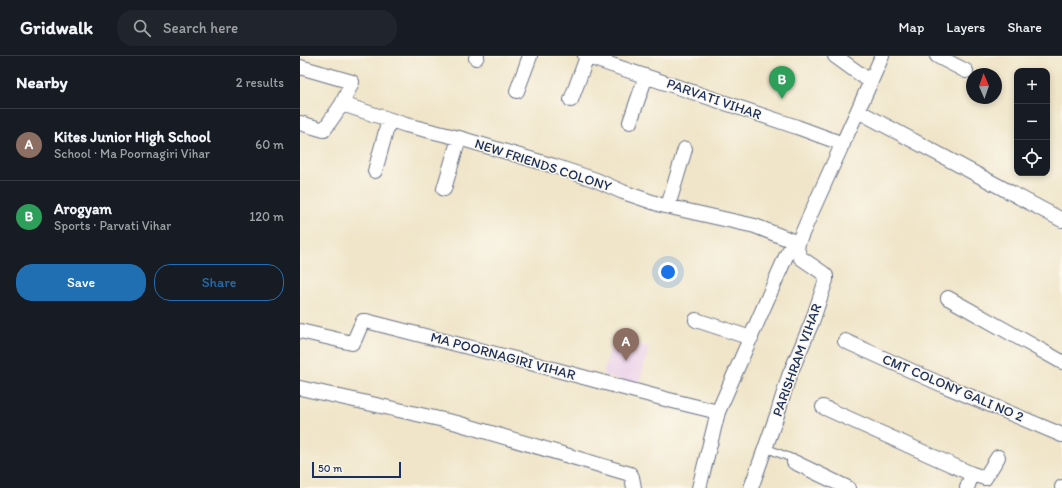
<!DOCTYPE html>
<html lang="en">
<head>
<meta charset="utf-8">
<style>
	body { margin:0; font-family:Itim,sans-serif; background:#20242c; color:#f1f3f6 }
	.controls { position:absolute; right:12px; top:12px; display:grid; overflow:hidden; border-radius:8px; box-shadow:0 2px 6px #0003 }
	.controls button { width:36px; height:36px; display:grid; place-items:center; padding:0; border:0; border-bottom:1px solid #363941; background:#171b24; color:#f1f3f6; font:20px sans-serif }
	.compass { position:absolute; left:666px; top:12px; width:36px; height:36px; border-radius:50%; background:#171b24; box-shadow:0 2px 6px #0003; rotate:358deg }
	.scale { position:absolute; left:12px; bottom:10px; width:89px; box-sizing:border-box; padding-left:4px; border:2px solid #1b2f5e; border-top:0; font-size:11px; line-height:14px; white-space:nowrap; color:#1b2f5e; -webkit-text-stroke:3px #fbf7ec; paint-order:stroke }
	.you { position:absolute; left:368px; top:216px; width:14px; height:14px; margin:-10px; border:3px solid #fff; border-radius:50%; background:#1a73e8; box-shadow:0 0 0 6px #1a73e833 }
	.badge { display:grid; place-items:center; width:26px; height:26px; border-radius:50%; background:#1f6fb2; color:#fff; font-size:13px; font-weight:700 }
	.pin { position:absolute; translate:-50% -33px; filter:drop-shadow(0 1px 2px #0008) }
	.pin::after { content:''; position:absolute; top:21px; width:14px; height:12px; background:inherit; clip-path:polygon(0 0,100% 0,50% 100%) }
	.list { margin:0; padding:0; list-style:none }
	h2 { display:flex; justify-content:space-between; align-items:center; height:52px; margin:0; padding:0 16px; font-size:17px }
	h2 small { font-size:13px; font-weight:400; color:#9ea1a6 }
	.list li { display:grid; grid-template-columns:26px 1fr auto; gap:12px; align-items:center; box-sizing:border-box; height:72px; padding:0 16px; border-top:1px solid #363941 }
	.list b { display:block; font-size:15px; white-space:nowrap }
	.list p { margin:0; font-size:13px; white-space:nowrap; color:#9ea1a6 }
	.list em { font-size:13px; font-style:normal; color:#9ea1a6 }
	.actions { display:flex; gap:8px; padding:12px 16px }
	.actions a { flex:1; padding:9px 0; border:1px solid #1f6fb2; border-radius:16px; text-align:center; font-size:14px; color:#1f6fb2 }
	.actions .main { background:#1f6fb2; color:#fff }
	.icon { flex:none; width:22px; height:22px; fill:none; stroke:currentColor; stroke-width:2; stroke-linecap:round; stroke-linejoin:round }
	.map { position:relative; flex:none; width:762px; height:432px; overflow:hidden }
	header { display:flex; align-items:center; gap:24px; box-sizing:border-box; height:56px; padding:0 20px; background:#171b24; border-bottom:1px solid #363941 }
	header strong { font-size:19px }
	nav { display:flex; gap:22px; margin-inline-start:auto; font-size:14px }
	.search { width:280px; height:36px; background:#20242c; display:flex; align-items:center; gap:10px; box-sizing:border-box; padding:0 14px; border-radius:16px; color:#9ea1a6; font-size:15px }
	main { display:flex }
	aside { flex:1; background:#171b24 }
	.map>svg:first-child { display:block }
	.built { fill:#ebd1eb }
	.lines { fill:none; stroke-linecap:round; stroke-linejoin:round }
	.service-casing { stroke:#666f83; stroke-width:9 }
	.minor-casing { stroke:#666f83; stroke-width:16 }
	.service { stroke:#fff; stroke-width:7 }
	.minor { stroke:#fff; stroke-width:14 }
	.labels { text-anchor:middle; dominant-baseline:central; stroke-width:3; stroke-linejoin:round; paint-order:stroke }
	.street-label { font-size:14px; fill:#1b2f5e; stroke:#fbf7ec }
</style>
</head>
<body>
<header>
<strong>Gridwalk</strong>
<div class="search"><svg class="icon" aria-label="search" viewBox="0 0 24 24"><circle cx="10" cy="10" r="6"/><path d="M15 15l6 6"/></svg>Search here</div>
<nav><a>Map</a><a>Layers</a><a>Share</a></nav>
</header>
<main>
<aside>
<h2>Nearby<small>2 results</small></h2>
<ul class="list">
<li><span class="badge" style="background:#8d6e63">A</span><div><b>Kites Junior High School</b><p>School · Ma Poornagiri Vihar</p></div><em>60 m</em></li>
<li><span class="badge" style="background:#2e9e5b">B</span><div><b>Arogyam</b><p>Sports · Parvati Vihar</p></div><em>120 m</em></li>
</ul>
<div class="actions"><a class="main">Save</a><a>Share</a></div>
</aside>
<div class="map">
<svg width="762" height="432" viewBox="0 0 762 432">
	<rect width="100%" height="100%" fill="#fbf7ec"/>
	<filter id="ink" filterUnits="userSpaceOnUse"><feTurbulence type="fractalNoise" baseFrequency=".025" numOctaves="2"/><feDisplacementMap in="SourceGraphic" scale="8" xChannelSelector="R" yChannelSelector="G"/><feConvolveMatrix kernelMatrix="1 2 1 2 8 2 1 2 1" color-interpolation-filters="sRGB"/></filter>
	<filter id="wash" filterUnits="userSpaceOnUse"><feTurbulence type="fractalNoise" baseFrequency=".012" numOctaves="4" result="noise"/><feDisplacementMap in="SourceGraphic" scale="16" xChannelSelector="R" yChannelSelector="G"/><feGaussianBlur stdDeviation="0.9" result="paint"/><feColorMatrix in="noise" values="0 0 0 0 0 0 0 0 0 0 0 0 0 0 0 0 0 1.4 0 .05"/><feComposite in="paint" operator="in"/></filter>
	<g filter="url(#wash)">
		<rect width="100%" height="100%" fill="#f0e5c9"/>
		<path class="built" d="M 313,282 L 349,291 L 339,329 L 303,319 Z"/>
	</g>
	<g filter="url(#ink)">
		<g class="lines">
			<g class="service-casing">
				<path id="service" d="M 466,392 L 491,402 L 494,406"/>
			</g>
			<g class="minor-casing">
				<path id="minor" d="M 285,0 L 497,71 L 543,88
					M 535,0 L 571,26
					M 637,0 L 666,15
					M 176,2 L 177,0
					M 0,11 L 52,26 L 42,48
					M 217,35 L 230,0
					M 271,44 L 287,1
					M 558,55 L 762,164
					M 330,66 L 346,20
					M 0,67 L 24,74 L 42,48 L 106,69 L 159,82 L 254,110 L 296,124 L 323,136 L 361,149 L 455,170 L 498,187
					M 75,115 L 89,64
					M 144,133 L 159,82
					M 368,150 L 385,93
					M 648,242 L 762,306
					M 396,264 L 451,282
					M 0,275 L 52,287 L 54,285 L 61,269 L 63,265 L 66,265 L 223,305 L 369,344 L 418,356
					M 545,285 L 643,329 L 762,379
					M 0,332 L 157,367 L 330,418 L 332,421 L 334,432
					M 523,351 L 672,418 L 685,422 L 698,401
					M 494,406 L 548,432
					M 399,432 L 418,356 L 487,198 L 491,192 L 498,187 C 525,124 555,63 582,0
					M 451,432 L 477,359 L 489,320 L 512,266 L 526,224 L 526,220 L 523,217 L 501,202 L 497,194 L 498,187
					M 667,432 L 672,418
					M 762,432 L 762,431"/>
			</g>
			<use href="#service" class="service"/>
			<use href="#minor" class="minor"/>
		</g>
	</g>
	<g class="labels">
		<g class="street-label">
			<text transform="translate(414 43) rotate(19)">PARVATI VIHAR</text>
			<text transform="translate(243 109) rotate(18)">NEW FRIENDS COLONY</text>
			<text transform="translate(203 300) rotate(15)">MA POORNAGIRI VIHAR</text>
			<text transform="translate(497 304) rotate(-70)">PARISHRAM VIHAR</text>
			<text transform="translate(653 332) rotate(23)">CMT COLONY GALI NO 2</text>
		</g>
	</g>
</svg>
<div class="controls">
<button>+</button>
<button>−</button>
<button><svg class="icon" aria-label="locate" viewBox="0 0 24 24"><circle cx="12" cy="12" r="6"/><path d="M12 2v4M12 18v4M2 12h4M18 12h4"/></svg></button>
</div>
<svg class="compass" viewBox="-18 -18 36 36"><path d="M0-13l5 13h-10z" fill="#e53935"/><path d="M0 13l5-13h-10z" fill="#9ea1a6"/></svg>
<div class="scale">50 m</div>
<div class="you"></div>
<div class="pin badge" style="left:326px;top:305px;background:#8d6e63">A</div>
<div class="pin badge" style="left:482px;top:43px;background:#2e9e5b">B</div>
</div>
</main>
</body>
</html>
